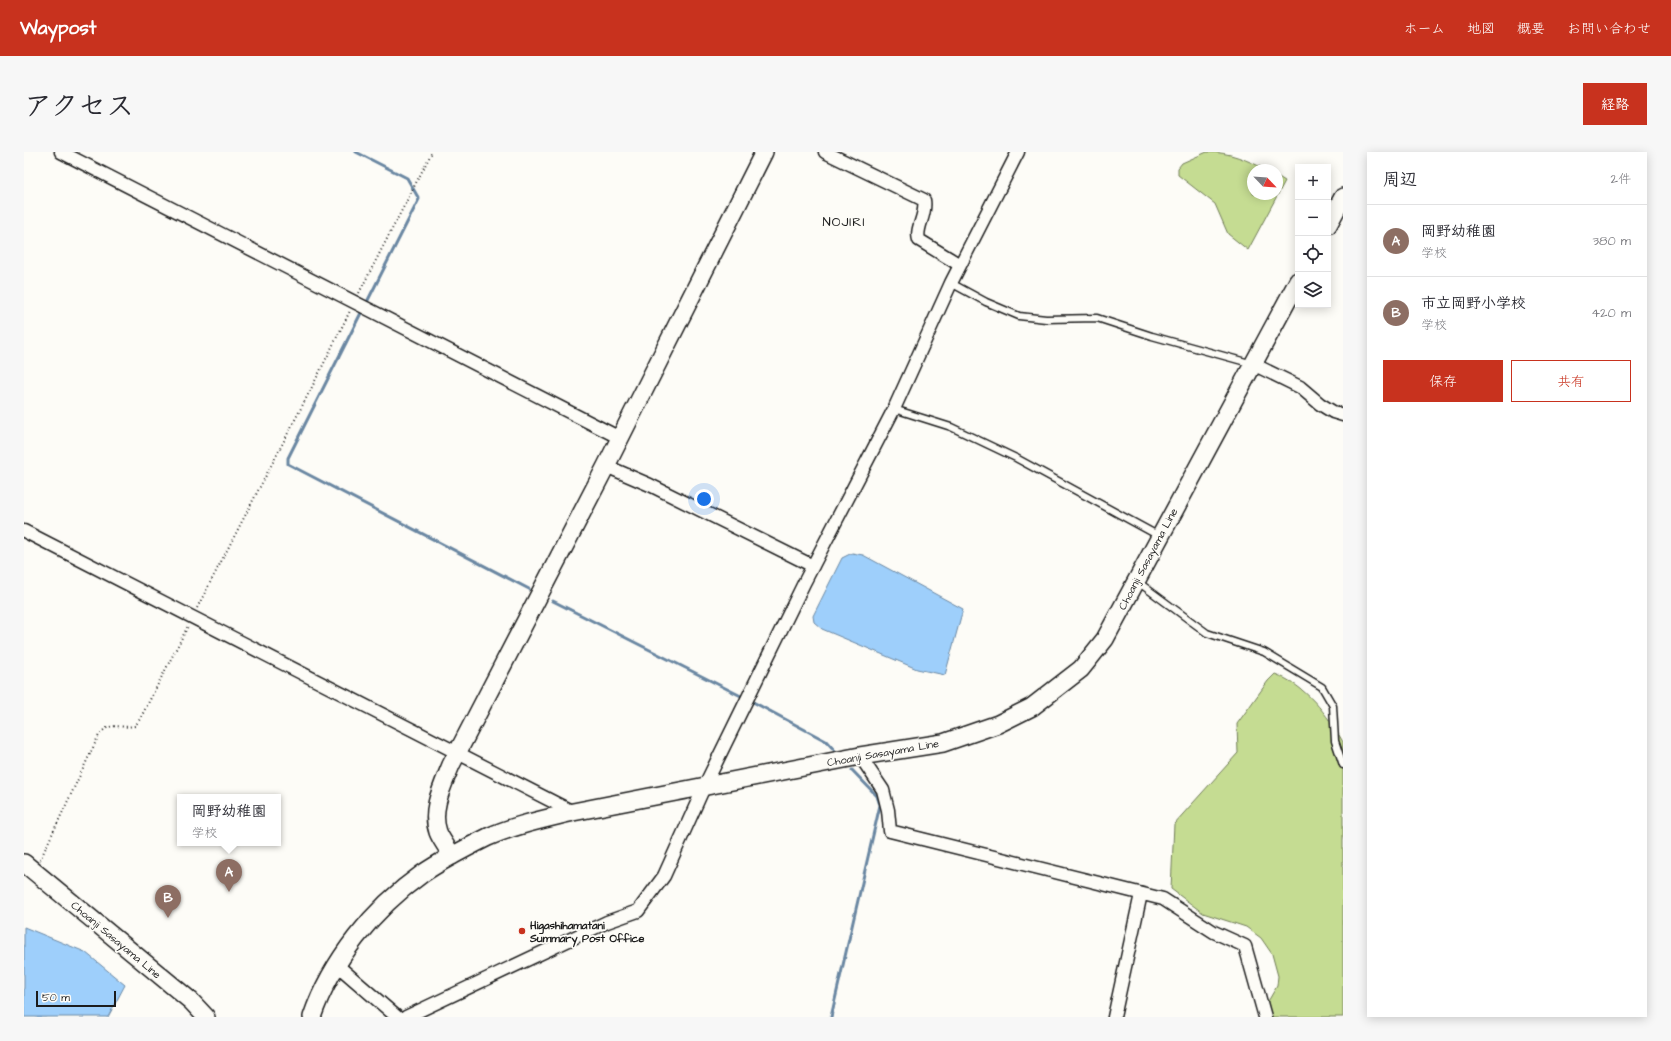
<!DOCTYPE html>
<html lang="ja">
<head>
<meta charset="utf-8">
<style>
	body { margin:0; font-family:"Architects Daughter","Klee One",sans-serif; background:#f7f7f7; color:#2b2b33 }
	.controls { position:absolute; right:12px; top:12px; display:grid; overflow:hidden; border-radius:0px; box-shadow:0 2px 10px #0003 }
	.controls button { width:36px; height:36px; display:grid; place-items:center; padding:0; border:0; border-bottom:1px solid #e1e1e2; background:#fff; color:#2b2b33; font:20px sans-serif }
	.compass { position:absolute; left:1223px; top:12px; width:36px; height:36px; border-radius:50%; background:#fff; box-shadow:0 2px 10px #0003; rotate:115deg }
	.scale { position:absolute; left:12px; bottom:10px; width:80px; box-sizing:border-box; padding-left:4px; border:2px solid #1c1c1c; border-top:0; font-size:11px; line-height:14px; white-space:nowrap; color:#1c1c1c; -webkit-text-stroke:3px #fdfcf7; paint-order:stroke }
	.you { position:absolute; left:680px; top:347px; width:14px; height:14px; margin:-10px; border:3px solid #fff; border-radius:50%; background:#1a73e8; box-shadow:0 0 0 6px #1a73e833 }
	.badge { display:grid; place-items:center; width:26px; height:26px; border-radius:50%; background:#c8321e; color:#fff; font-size:13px; font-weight:700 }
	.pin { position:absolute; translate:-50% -33px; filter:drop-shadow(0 1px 2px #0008) }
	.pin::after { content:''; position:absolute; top:21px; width:14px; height:12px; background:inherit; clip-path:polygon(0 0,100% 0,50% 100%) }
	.popup { position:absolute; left:153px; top:642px; width:104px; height:52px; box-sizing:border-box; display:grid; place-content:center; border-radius:0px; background:#fff; filter:drop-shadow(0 1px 3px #0005); font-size:13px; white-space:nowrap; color:#7c7c81 }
	.popup b { font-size:15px; color:#2b2b33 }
	.popup::after { content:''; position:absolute; left:50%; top:100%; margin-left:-8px; border:8px solid transparent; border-top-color:#fff }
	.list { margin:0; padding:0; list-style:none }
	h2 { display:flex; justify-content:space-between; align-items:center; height:52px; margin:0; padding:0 16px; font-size:17px }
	h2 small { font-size:13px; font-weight:400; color:#7c7c81 }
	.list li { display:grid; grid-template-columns:26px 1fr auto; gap:12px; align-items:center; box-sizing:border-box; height:72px; padding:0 16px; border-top:1px solid #e1e1e2 }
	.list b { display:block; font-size:15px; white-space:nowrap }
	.list p { margin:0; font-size:13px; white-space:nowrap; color:#7c7c81 }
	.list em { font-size:13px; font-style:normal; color:#7c7c81 }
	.actions { display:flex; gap:8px; padding:12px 16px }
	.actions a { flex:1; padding:9px 0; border:1px solid #c8321e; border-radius:0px; text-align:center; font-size:14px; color:#c8321e }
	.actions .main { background:#c8321e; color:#fff }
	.icon { flex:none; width:22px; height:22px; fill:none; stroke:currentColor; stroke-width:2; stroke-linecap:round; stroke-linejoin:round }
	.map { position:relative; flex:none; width:1319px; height:865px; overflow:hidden; border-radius:0px }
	header { display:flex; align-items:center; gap:24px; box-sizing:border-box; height:56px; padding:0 20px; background:#c8321e; color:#fff }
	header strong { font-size:19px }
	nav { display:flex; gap:22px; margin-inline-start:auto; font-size:14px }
	.intro { display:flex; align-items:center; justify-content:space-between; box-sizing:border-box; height:96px; padding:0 24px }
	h1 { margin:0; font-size:28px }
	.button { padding:10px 18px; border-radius:0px; background:#c8321e; color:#fff; font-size:14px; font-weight:700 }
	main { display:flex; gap:24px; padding:0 24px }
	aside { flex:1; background:#fff; border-radius:0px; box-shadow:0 2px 10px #0003 }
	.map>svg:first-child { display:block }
	.green { fill:#c5dc92; stroke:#707c57 }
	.water { fill:#9ecffb; stroke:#6a87a2 }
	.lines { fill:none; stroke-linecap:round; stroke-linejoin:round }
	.stream { stroke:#6a87a2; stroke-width:3 }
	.lane-casing { stroke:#1c1c1c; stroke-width:9 }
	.street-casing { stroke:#1c1c1c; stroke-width:15 }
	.secondary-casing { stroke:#1c1c1c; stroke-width:20 }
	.path { stroke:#1c1c1c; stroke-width:2; stroke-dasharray:1 3; stroke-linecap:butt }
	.lane { stroke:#fdfcf7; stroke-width:6 }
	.street { stroke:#fdfcf7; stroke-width:12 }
	.secondary { stroke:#fdfcf7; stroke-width:17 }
	.poi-dot { fill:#c8321e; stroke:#fdfcf7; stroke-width:1.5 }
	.labels { text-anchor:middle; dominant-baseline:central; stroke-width:3.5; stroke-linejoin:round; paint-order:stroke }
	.street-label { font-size:11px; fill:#1c1c1c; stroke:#fdfcf7 }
	.poi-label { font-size:11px; font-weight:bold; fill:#1c1c1c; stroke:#fdfcf7; text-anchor:start }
	.quarter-label { font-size:13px; letter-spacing:1px; fill:#1c1c1c; stroke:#fdfcf7 }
</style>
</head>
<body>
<header>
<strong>Waypost</strong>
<nav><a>ホーム</a><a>地図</a><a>概要</a><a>お問い合わせ</a></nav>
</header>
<div class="intro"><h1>アクセス</h1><a class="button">経路</a></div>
<main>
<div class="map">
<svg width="1319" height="865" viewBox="0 0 1319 865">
	<rect width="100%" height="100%" fill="#fdfcf7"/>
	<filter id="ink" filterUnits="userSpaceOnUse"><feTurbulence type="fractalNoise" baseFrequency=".025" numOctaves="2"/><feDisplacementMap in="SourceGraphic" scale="8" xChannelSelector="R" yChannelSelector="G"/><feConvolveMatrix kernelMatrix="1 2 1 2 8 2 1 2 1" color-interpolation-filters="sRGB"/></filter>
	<g filter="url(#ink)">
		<path class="green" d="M 1183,0 C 1206,0 1223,8 1243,18 L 1229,18 L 1229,42 L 1253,42 L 1253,24 L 1261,29 L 1224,98 L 1204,82 L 1191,52 L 1154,23 L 1154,16 L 1158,11 Z
			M 1251,522 C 1281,533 1304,563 1319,590 L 1319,865 L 1241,865 L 1239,858 L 1253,834 L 1254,824 L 1248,802 L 1237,786 L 1222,775 L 1179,761 L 1147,737 L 1150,672 L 1214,601 L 1213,572 L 1244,529 Z"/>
		<path class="water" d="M 828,401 L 839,403 L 939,457 L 921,523 L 893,517 L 798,477 L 790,470 L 789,464 L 818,406 Z
			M 0,775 L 61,800 L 101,833 L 84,865 L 0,865 Z"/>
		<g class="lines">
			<path class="stream" d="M 332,0 L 383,26 L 395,47 L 342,152
				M 339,157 L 264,306 L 264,312 L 505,437
				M 529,449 L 717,544
				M 729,550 L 802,589 L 812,600
				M 807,865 L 856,653 L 853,644 L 828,618"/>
			<g class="lane-casing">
				<path id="lane" d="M 927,131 L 962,150 L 995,164 L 1022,167 L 1073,166 L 1128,184 L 1229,212
					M 870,257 L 927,275 L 992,306 L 1135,384
					M 1114,430 L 1183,481 L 1240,500 L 1298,535 L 1309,554 L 1311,589 L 1319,613"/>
			</g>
			<g class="street-casing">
				<path id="street" d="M 37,0 L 596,286
					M 801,0 L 900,48 C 903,64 891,75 895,88 L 936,113
					M 1229,212 L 1276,235 L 1296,252 L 1309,260 L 1319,263
					M 582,314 L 626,333 L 789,414
					M 0,379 L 549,660
					M 836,604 L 859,638 L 864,658 L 866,679 L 1139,747 L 1190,780 L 1221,794 L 1241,865
					M 313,813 L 373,865
					M 382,865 L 583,770 L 614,759 L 640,724 L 681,633 L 780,431 L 870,257 L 927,131 L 994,0
					M 1090,865 L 1117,742"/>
			</g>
			<g class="secondary-casing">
				<path id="secondary" d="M 1304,73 L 1319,45
					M 428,704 C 424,696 417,688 414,680 C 406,658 419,633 427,613 L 582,314 L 740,0
					M 0,711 L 167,849 L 182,865
					M 288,865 C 307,809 350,756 398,722 C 418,708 442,696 464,685 C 491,673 521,667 549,660 L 836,604 L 919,591 L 974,572 L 1008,555 L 1057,517 L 1081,487 L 1274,129"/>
			</g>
			<path class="path" d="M 335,141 L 408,0
				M 173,456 L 288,235 L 326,159
				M 16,708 L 74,585 C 85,568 94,577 111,574 L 116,567 L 164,474"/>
			<use href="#lane" class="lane"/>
			<use href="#street" class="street"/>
			<use href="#secondary" class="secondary"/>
		</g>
	</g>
	<circle class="poi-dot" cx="498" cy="779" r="4"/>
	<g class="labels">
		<g class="street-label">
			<text transform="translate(1124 407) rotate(-62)">Choanji Sasayama Line</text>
			<text transform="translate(859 601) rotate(-10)">Choanji Sasayama Line</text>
			<text transform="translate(92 788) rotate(40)">Choanji Sasayama Line</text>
		</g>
		<g class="poi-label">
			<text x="506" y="773">Higashihamatani<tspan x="506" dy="13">Summary Post Office</tspan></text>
		</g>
		<g class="quarter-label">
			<text x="820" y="70">NOJIRI</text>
		</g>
	</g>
</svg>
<div class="controls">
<button>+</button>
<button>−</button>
<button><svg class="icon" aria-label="locate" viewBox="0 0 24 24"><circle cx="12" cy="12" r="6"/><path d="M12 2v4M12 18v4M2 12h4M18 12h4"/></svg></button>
<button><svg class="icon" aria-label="layers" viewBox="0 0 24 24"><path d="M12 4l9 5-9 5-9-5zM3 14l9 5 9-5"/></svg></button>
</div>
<svg class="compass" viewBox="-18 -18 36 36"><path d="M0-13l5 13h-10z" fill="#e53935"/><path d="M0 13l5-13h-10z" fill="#7c7c81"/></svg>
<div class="scale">50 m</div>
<div class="you"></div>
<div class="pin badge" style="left:205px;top:740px;background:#8d6e63">A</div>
<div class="popup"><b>岡野幼稚園</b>学校</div>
<div class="pin badge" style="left:144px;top:766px;background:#8d6e63">B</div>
</div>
<aside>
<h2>周辺<small>2件</small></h2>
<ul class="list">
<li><span class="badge" style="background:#8d6e63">A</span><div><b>岡野幼稚園</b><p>学校</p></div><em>380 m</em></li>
<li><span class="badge" style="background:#8d6e63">B</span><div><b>市立岡野小学校</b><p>学校</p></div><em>420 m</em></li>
</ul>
<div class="actions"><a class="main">保存</a><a>共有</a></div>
</aside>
</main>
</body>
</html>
